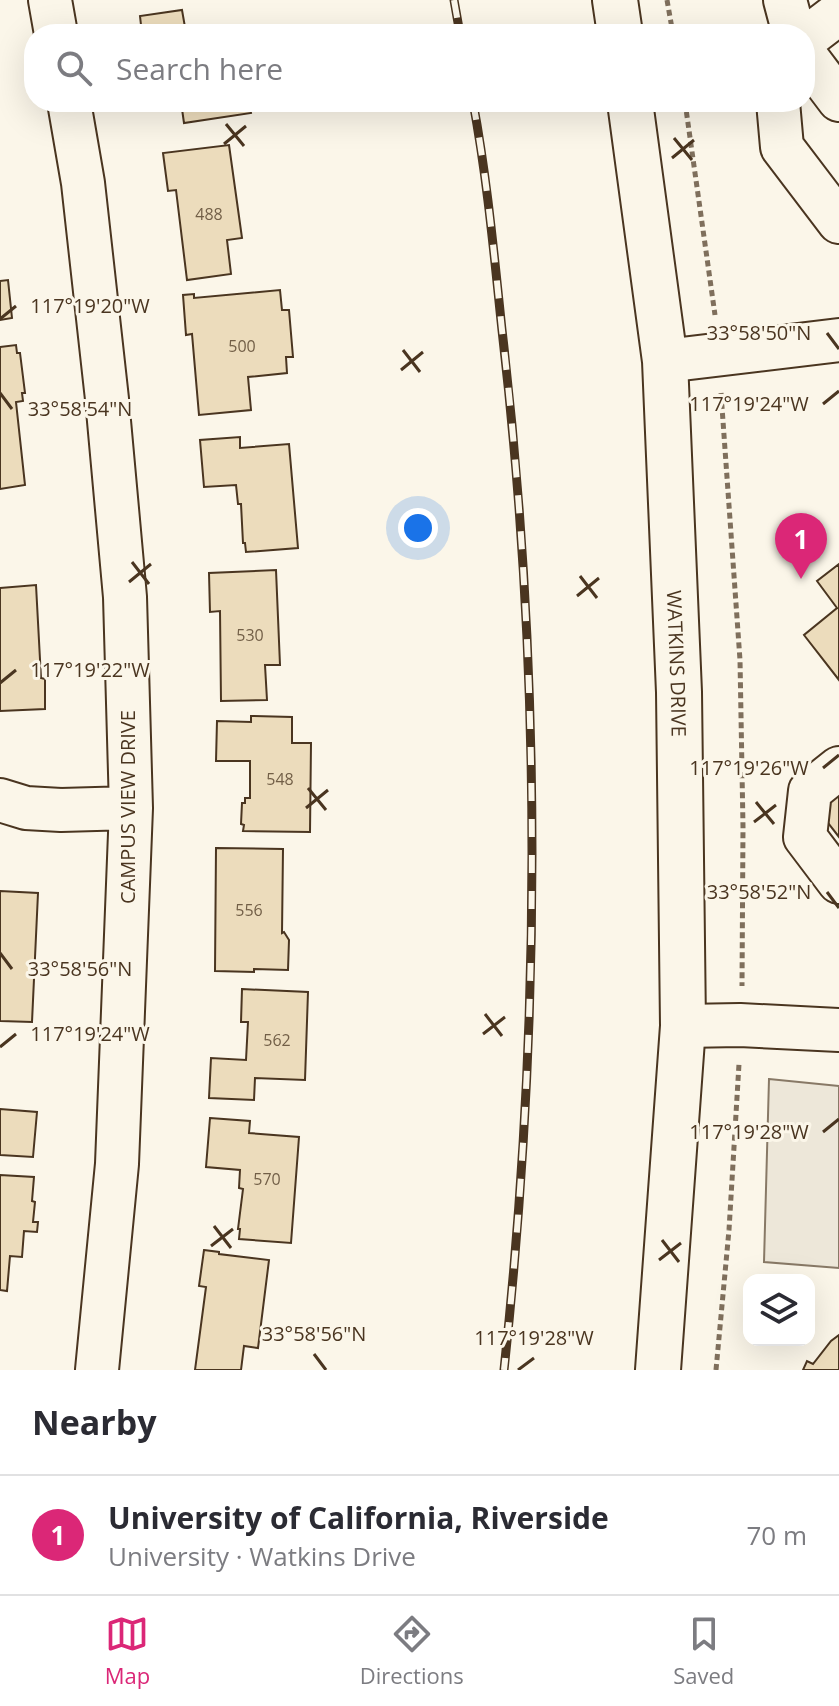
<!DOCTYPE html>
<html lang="en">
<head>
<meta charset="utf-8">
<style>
	body { margin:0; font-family:"Open Sans",sans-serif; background:#f2f2f3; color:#2b2b33 }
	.controls { position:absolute; right:24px; bottom:24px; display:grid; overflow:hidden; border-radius:16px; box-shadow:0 8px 32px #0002 }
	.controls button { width:72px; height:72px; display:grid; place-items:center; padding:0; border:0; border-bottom:2px solid #e1e1e2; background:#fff; color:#2b2b33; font:40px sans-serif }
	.you { position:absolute; left:418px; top:528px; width:28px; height:28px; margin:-20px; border:6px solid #fff; border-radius:50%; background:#1a73e8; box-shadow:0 0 0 12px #1a73e833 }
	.badge { display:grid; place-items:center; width:52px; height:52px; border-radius:50%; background:#db2777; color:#fff; font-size:26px; font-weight:700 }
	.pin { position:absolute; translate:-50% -66px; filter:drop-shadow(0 2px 4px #0008) }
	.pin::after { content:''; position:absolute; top:42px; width:28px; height:24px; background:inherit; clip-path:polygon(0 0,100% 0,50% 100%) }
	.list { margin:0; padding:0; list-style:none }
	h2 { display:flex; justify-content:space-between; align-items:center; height:104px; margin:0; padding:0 32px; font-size:34px }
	h2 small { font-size:26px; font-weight:400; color:#7c7c81 }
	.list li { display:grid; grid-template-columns:52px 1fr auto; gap:24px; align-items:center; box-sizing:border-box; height:120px; padding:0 32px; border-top:2px solid #e1e1e2 }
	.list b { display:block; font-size:30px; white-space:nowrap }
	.list p { margin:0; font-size:26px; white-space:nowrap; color:#7c7c81 }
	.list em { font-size:26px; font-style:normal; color:#7c7c81 }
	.icon { flex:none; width:44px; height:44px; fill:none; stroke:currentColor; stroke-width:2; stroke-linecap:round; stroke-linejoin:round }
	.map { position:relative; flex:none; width:839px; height:1370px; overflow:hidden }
	.search { position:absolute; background:#fff; box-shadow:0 8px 32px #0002; left:24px; right:24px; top:24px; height:88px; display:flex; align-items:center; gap:20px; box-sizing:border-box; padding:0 28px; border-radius:32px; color:#7c7c81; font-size:30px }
	.sheet { height:224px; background:#fff }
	nav { display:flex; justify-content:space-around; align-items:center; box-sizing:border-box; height:112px; border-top:2px solid #e1e1e2; background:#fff; font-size:22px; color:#7c7c81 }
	nav a { display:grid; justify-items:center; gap:4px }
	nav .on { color:#db2777 }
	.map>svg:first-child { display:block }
	.parking { fill:#ede7d9; stroke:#887966; stroke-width:2 }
	.building { fill:#ecdcbc; stroke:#4a3520; stroke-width:2 }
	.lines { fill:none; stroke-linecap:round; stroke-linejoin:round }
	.minor-casing { stroke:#4a3520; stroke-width:46 }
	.major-casing { stroke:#4a3520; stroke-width:48 }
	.path { stroke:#7f6f5c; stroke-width:5; stroke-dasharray:6 4; stroke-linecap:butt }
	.minor { stroke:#fbf6e9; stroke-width:42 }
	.major { stroke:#fbf6e9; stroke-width:44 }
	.rail-casing { stroke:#4a3520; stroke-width:9 }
	.rail { stroke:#fbf6e9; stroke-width:6; stroke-dasharray:18; stroke-linecap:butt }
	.ticks { fill:none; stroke:#4a3520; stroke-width:3 }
	.labels { text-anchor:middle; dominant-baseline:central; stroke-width:6; stroke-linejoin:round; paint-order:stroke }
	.number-label { font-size:16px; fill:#725f47 }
	.street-label { font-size:20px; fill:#4a3520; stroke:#fbf6e9 }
	.ticks-label { font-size:20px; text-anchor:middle; fill:#4a3520; stroke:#fbf6e9; stroke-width:6; stroke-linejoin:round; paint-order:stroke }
</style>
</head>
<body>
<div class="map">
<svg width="839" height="1370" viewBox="0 0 839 1370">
	<rect width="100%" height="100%" fill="#fbf6e9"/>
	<path class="parking" d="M 769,1079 L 839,1086 L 839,1268 L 764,1262 Z"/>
	<path class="building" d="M 182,10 L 186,33 L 238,26 L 239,34 L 142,34 L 140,16 Z
		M 181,102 L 249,102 L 251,113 L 184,123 Z
		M 229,145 L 242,238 L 227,240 L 231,274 L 187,280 L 176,190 L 168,191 L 163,153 Z
		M 8,280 L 12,318 L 0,320 L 0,281 Z
		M 280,290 L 282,310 L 289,310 L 293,357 L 286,357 L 287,373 L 248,377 L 251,410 L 199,415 L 192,334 L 186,335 L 183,295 L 194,294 L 194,298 Z
		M 16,345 L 17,353 L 20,353 L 25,393 L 22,393 L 23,401 L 16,402 L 25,485 L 0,489 L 0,347 Z
		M 240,437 L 240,448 L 289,444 L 298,548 L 246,552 L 245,543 L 243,543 L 241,504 L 238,504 L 236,485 L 204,487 L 200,440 Z
		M 839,564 L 839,680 L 804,635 L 837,608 L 817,581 Z
		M 276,570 L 280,665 L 265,665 L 267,700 L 221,701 L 220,611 L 210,612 L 209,573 Z
		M 36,585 L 41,678 L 45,679 L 45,709 L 0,711 L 0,588 Z
		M 251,716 L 292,717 L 292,743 L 311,743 L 310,832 L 243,831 L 244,825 L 241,824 L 242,803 L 245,803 L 245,798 L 250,798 L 250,761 L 216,761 L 217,721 L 251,722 Z
		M 839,793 L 839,837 L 818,810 Z
		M 216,848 L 283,849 L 282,933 L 284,932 L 289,940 L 288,970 L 254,969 L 254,972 L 215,971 Z
		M 0,891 L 38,893 L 32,1022 L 0,1021 Z
		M 242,989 L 308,992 L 305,1080 L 255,1078 L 254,1100 L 209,1098 L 211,1058 L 246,1060 L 248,1022 L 241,1022 Z
		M 0,1109 L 37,1112 L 33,1157 L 0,1155 Z
		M 210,1118 L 250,1121 L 249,1133 L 299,1137 L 291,1243 L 239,1239 L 240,1229 L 238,1229 L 243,1189 L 239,1188 L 240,1170 L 206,1167 Z
		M 0,1175 L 34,1177 L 32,1201 L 35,1202 L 33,1222 L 38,1222 L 37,1232 L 24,1231 L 22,1257 L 10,1256 L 7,1291 L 0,1290 Z
		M 204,1250 L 219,1252 L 219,1254 L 269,1260 L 258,1348 L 244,1346 L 241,1370 L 195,1370 L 206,1287 L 199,1286 Z
		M 839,1335 L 839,1370 L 803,1370 L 807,1361 L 813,1364 L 831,1341 Z"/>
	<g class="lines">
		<g class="minor-casing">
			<path id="minor" d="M 50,0 L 56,34
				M 785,0 L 794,34
				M 805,39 L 839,13
				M 805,55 L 839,100
				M 69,102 L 83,183 L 107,399 L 125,597 L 131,808 L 117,1164 L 97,1370
				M 778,102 L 782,147 L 839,222
				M 665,361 L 839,340
				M 839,768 L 810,791 L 805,837 L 839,882
				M 0,800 L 26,808 L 61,810 L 131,808
				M 683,1026 L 740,1025 L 839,1030"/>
		</g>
		<g class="major-casing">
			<g id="major">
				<path d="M 615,0 L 620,34"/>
				<path id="s1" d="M 630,102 L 665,361 L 679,692 L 683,1026 L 658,1370"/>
			</g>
		</g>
		<path class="path" d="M 667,0 L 673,34
			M 685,102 L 715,315
			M 721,393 L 740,660 L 743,827 L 742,986
			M 716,1370 L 729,1230 L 739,1064"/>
		<use href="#minor" class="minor"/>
		<use href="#major" class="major"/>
		<g class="rail-casing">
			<path id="rail" d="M 454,0 L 460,34
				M 473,102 C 487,177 494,254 502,330 C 542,675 541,1025 504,1370"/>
		</g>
		<use href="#rail" class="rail"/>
	</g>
	<path class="ticks" d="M 226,124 L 244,146M 674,138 L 692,160M 224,144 L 246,126M 672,158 L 694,140M 0,319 L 16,306M 827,333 L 839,349M 403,350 L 420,372M 401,370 L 423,352M 0,393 L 12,409M 823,404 L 839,391M 132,562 L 149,584M 580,576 L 597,598M 129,582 L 151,564M 577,596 L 599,578M 0,683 L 16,670M 823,768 L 839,755M 308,788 L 326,810M 756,802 L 774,824M 306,808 L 328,790M 754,822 L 776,805M 827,892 L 839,908M 0,953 L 12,969M 485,1014 L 502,1036M 483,1034 L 505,1017M 0,1047 L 16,1034M 823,1132 L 839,1119M 214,1226 L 231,1248M 662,1240 L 679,1262M 211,1246 L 233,1229M 659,1260 L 681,1243M 314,1354 L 326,1370M 518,1370 L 534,1358"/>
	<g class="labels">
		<g class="number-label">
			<text x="209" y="214">488</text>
			<text x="242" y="346">500</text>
			<text x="250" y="635">530</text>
			<text x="280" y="779">548</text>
			<text x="249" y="910">556</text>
			<text x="277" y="1040">562</text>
			<text x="267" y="1179">570</text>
		</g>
		<g class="street-label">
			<text stroke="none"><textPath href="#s1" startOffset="564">WATKINS DRIVE</textPath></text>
			<text transform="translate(127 807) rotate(-90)">CAMPUS VIEW DRIVE</text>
		</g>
	</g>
	<g class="ticks-label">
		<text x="90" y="313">117°19'20"W</text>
		<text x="759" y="340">33°58'50"N</text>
		<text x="749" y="411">117°19'24"W</text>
		<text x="80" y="416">33°58'54"N</text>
		<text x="90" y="677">117°19'22"W</text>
		<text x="749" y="775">117°19'26"W</text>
		<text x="759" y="899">33°58'52"N</text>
		<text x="80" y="976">33°58'56"N</text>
		<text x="90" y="1041">117°19'24"W</text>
		<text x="749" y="1139">117°19'28"W</text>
		<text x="314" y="1341">33°58'56"N</text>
		<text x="534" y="1345">117°19'28"W</text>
	</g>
</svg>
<div class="controls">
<button><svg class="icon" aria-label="layers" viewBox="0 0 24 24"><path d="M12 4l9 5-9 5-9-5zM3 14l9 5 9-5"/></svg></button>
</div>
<div class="you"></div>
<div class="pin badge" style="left:801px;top:579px">1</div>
<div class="search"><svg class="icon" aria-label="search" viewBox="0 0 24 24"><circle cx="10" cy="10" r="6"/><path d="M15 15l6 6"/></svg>Search here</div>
</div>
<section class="sheet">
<h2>Nearby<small></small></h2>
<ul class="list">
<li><span class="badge">1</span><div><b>University of California, Riverside</b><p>University · Watkins Drive</p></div><em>70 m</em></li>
</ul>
</section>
<nav>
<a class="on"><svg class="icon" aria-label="map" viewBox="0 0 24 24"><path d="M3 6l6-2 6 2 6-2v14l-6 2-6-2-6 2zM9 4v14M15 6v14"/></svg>Map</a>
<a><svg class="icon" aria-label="directions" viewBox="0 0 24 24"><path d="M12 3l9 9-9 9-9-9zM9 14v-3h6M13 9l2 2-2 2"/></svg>Directions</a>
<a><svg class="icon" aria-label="saved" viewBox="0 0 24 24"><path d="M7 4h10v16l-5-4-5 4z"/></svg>Saved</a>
</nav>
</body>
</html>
